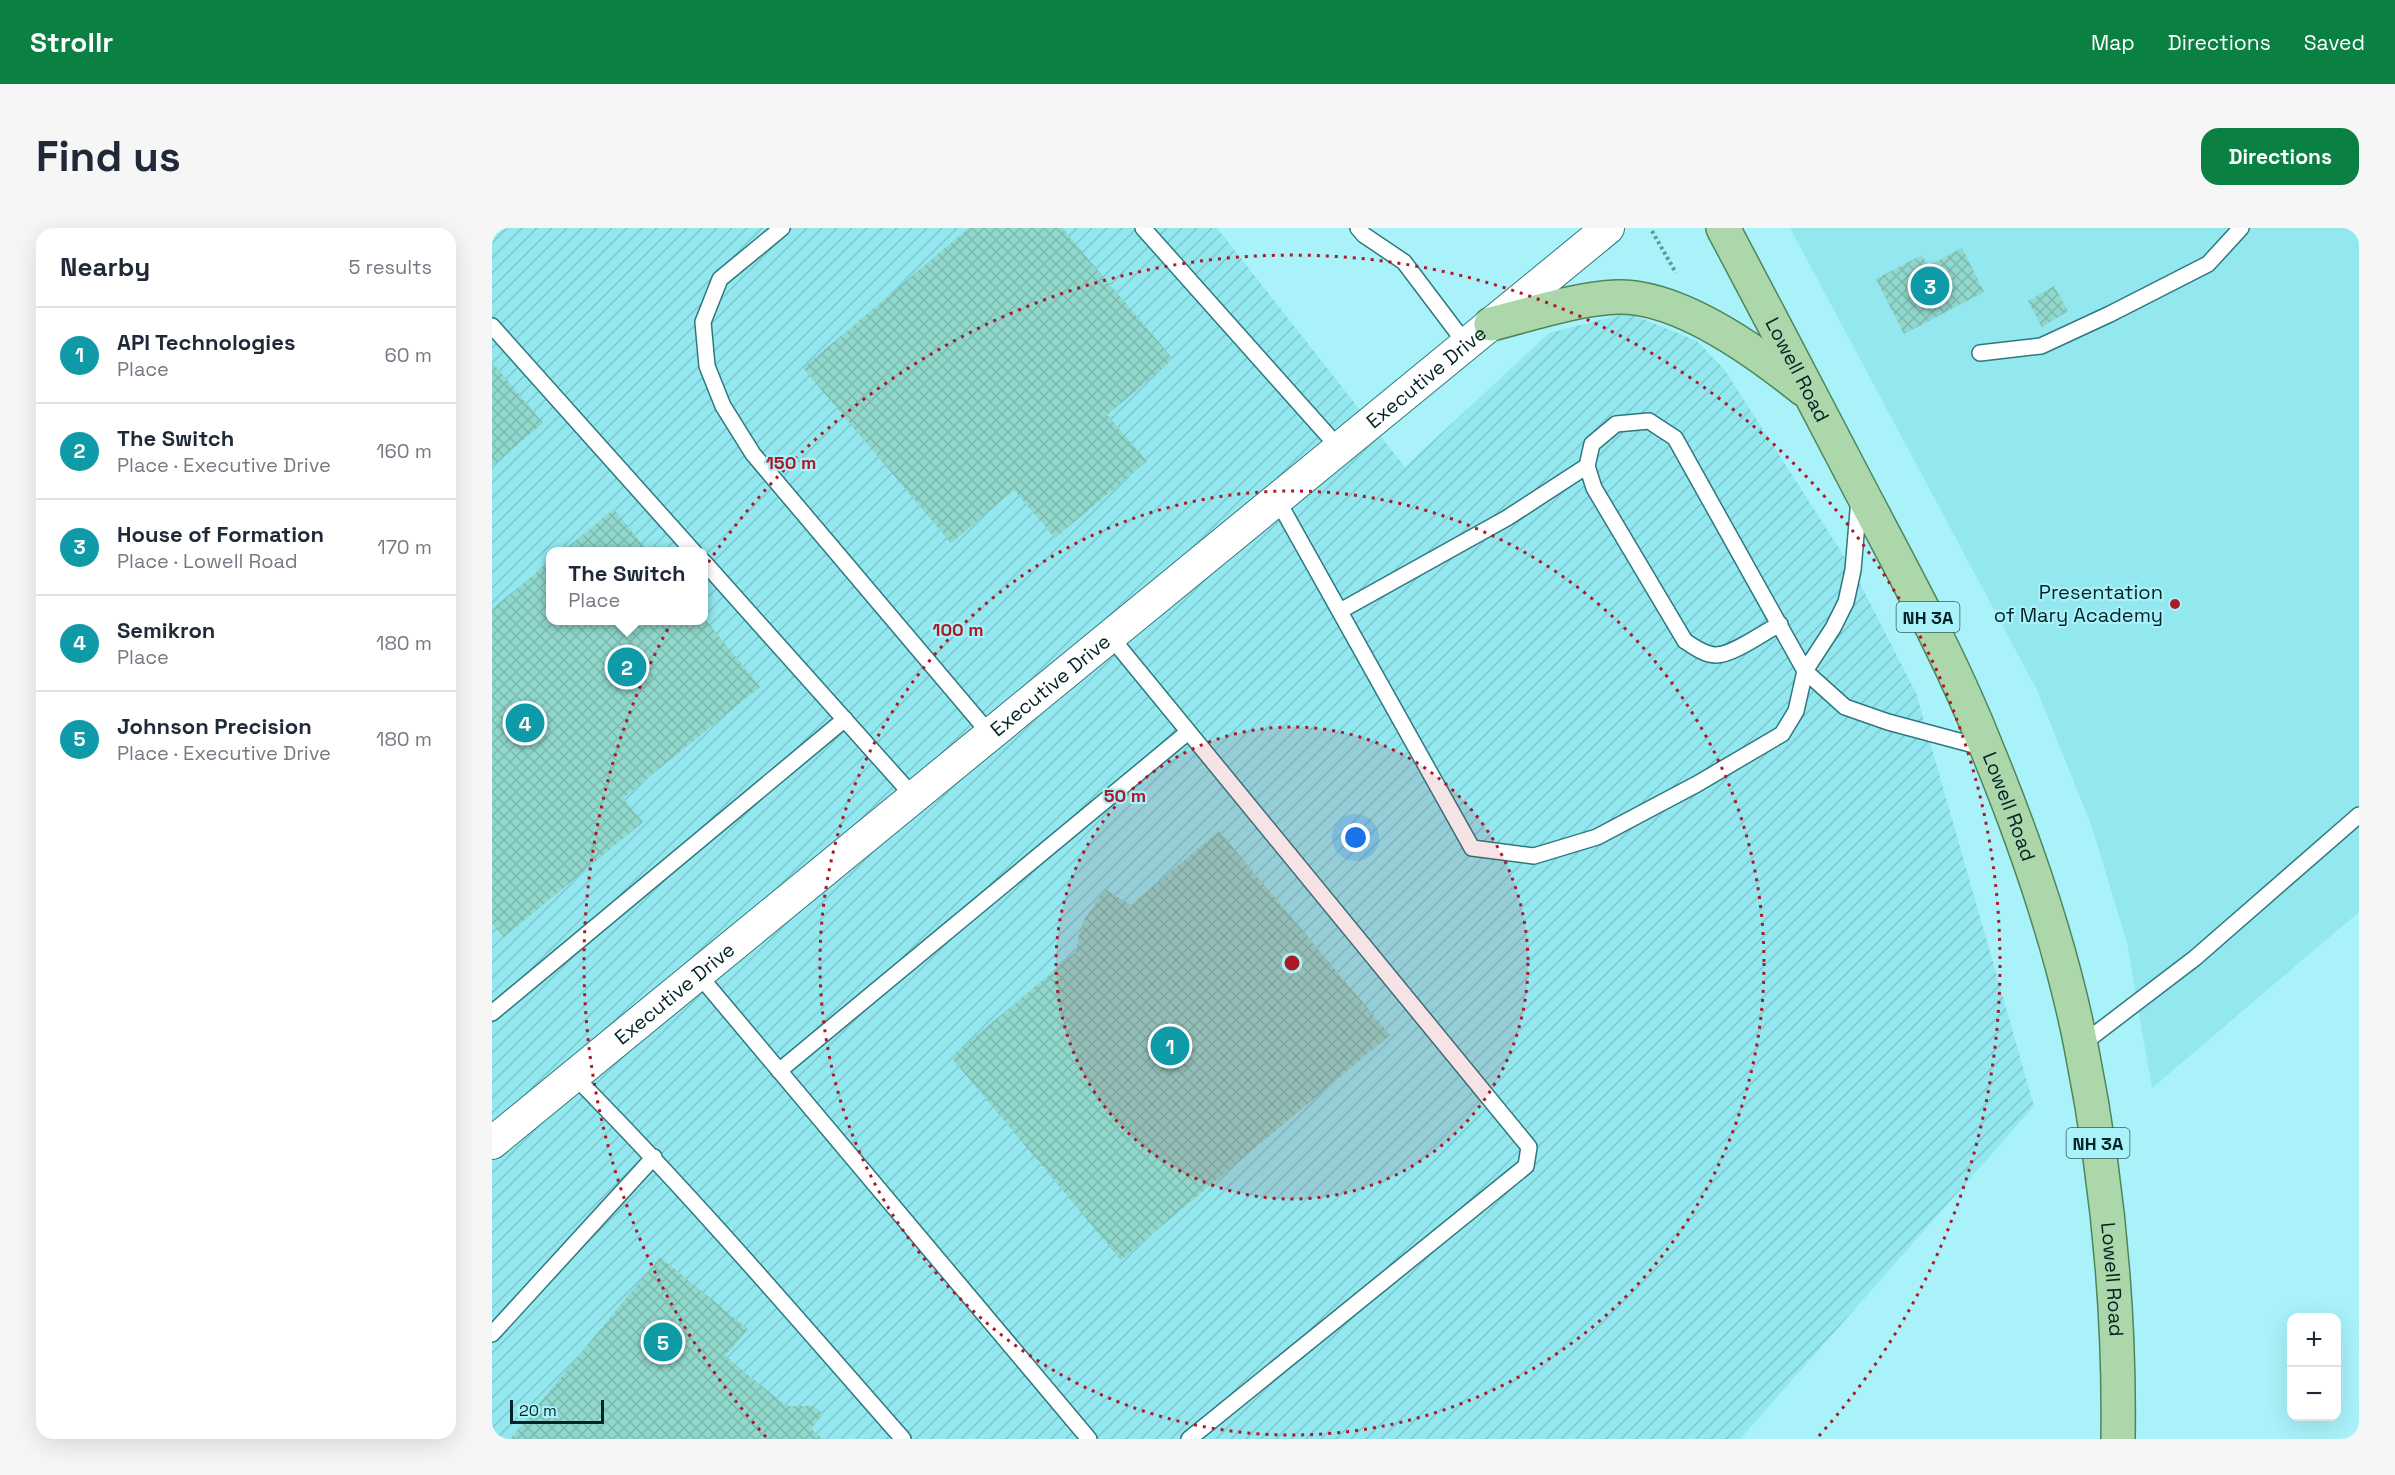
<!DOCTYPE html>
<html lang="en">
<head>
<meta charset="utf-8">
<style>
	body { margin:0; font-family:"Space Grotesk",sans-serif; background:#f6f6f7; color:#1f2937 }
	.controls { position:absolute; right:18px; bottom:18px; display:grid; overflow:hidden; border-radius:12px; box-shadow:0 6px 24px #0002 }
	.controls button { width:54px; height:54px; display:grid; place-items:center; padding:0; border:0; border-bottom:2px solid #e0e1e3; background:#fff; color:#1f2937; font:30px sans-serif }
	.scale { position:absolute; left:18px; bottom:15px; width:94px; box-sizing:border-box; padding-left:6px; border:3px solid #042326; border-top:0; font-size:16px; line-height:21px; white-space:nowrap; color:#042326; -webkit-text-stroke:4px #a9f2fa; paint-order:stroke }
	.you { position:absolute; left:864px; top:610px; width:21px; height:21px; margin:-15px; border:4px solid #fff; border-radius:50%; background:#1a73e8; box-shadow:0 0 0 9px #1a73e833 }
	.badge { display:grid; place-items:center; width:39px; height:39px; border-radius:50%; background:#0b8043; color:#fff; font-size:20px; font-weight:700 }
	.pin { position:absolute; translate:-50% -50%; border:3px solid #fff; box-shadow:0 2px 6px #0006 }
	.popup { position:absolute; left:54px; top:319px; width:162px; height:78px; box-sizing:border-box; display:grid; place-content:center; border-radius:12px; background:#fff; filter:drop-shadow(0 2px 4px #0005); font-size:20px; white-space:nowrap; color:#747a83 }
	.popup b { font-size:22px; color:#1f2937 }
	.popup::after { content:''; position:absolute; left:50%; top:100%; margin-left:-12px; border:12px solid transparent; border-top-color:#fff }
	.list { margin:0; padding:0; list-style:none }
	h2 { display:flex; justify-content:space-between; align-items:center; height:78px; margin:0; padding:0 24px; font-size:26px }
	h2 small { font-size:20px; font-weight:400; color:#747a83 }
	.list li { display:grid; grid-template-columns:39px 1fr auto; gap:18px; align-items:center; box-sizing:border-box; height:96px; padding:0 24px; border-top:2px solid #e0e1e3 }
	.list b { display:block; font-size:22px; white-space:nowrap }
	.list p { margin:0; font-size:20px; white-space:nowrap; color:#747a83 }
	.list em { font-size:20px; font-style:normal; color:#747a83 }
	.map { position:relative; flex:none; width:1867px; height:1211px; overflow:hidden; border-radius:18px }
	header { display:flex; align-items:center; gap:36px; box-sizing:border-box; height:84px; padding:0 30px; background:#0b8043; color:#fff }
	header strong { font-size:28px }
	nav { display:flex; gap:33px; margin-inline-start:auto; font-size:21px }
	.intro { display:flex; align-items:center; justify-content:space-between; box-sizing:border-box; height:144px; padding:0 36px }
	h1 { margin:0; font-size:42px }
	.button { padding:15px 27px; border-radius:18px; background:#0b8043; color:#fff; font-size:21px; font-weight:700 }
	main { display:flex; gap:36px; padding:0 36px }
	aside { flex:1; background:#fff; border-radius:18px; box-shadow:0 6px 24px #0002 }
	.map>svg:first-child { display:block }
	.built { fill:#93e7ef }
	.industrial { fill:url(#industrial-furrows); fill-rule:evenodd }
	.building { fill:url(#building-cross-hatch) }
	.lines { fill:none; stroke-linecap:round; stroke-linejoin:round }
	.lane-casing { stroke:#2e787f; stroke-width:18 }
	.street-casing { stroke:#2e787f; stroke-width:34 }
	.primary-casing { stroke:#4d8658; stroke-width:36 }
	.path { stroke:#60979d; stroke-width:4; stroke-dasharray:3 3; stroke-linecap:butt }
	.lane { stroke:#fff; stroke-width:15 }
	.street { stroke:#fff; stroke-width:32 }
	.primary { stroke:#acd7ab; stroke-width:33 }
	.ring { fill:none; stroke:#ad1a27; stroke-width:3; stroke-dasharray:3 6 }
	.poi-dot { fill:#ad1a27; stroke:#a9f2fa; stroke-width:2 }
	.labels { text-anchor:middle; dominant-baseline:central; stroke-width:4.5; stroke-linejoin:round; paint-order:stroke }
	.shield { fill:#a9f2fa; stroke:#366166; stroke-width:1.5 }
	.shield-label { font-size:18px; font-weight:bold; fill:#042326 }
	.street-label { font-size:20px; fill:#042326; stroke:#a9f2fa }
	.poi-label { font-size:20px; fill:#042326; stroke:#a9f2fa; text-anchor:end }
	.centre { fill:#ad1a27; stroke:#a9f2fa; stroke-width:3 }
	.ring-label { font-size:18px; text-anchor:middle; font-weight:bold; fill:#ad1a27; stroke:#a9f2fa; stroke-width:4.5; stroke-linejoin:round; paint-order:stroke }
</style>
</head>
<body>
<header>
<strong>Strollr</strong>
<nav><a>Map</a><a>Directions</a><a>Saved</a></nav>
</header>
<div class="intro"><h1>Find us</h1><a class="button">Directions</a></div>
<main>
<aside>
<h2>Nearby<small>5 results</small></h2>
<ul class="list">
<li><span class="badge" style="background:#0f9aa8">1</span><div><b>API Technologies</b><p>Place</p></div><em>60 m</em></li>
<li><span class="badge" style="background:#0f9aa8">2</span><div><b>The Switch</b><p>Place · Executive Drive</p></div><em>160 m</em></li>
<li><span class="badge" style="background:#0f9aa8">3</span><div><b>House of Formation</b><p>Place · Lowell Road</p></div><em>170 m</em></li>
<li><span class="badge" style="background:#0f9aa8">4</span><div><b>Semikron</b><p>Place</p></div><em>180 m</em></li>
<li><span class="badge" style="background:#0f9aa8">5</span><div><b>Johnson Precision</b><p>Place · Executive Drive</p></div><em>180 m</em></li>
</ul>
</aside>
<div class="map">
<svg width="1867" height="1211" viewBox="0 0 1867 1211">
	<defs>
		<pattern id="industrial-furrows" width="10" height="10" patternUnits="userSpaceOnUse" patternTransform="scale(1.5)"><rect width="10" height="10" fill="#93e7ef"/><path d="M-1 1l2-2M0 10L10 0M9 11l2-2" fill="none" stroke="#7dc6cd"/></pattern>
		<pattern id="building-cross-hatch" width="8" height="8" patternUnits="userSpaceOnUse" patternTransform="scale(1.5)"><rect width="8" height="8" fill="#90d7cc"/><path d="M0 0l8 8M0 8l8-8" fill="none" stroke="#7bb8af"/></pattern>
	</defs>
	<rect width="100%" height="100%" fill="#a9f2fa"/>
	<path class="built" d="M 1298,0 L 1867,0 L 1867,684 L 1660,860 L 1635,715 L 1600,599 L 1545,462 Z"/>
	<path class="industrial" d="M 0,0 L 725,0 L 913,239 L 1057,105 L 1136,85 L 1205,113 L 1232,141 L 1361,342 L 1424,465 L 1542,878 L 1248,1211 L 0,1211 ZM 58,324 L 212,324 L 212,392 L 58,392 Z"/>
	<path class="building" d="M 477,0 L 570,0 L 681,131 L 615,187 L 655,233 L 563,310 L 522,262 L 459,315 L 311,140 Z
		M 1470,20 L 1492,64 L 1412,106 L 1384,51 L 1430,27 L 1436,38 Z
		M 1562,58 L 1576,83 L 1550,99 L 1536,73 Z
		M 0,134 L 51,195 L 0,238 Z
		M 122,281 L 156,324 L 70,324 Z
		M 58,333 L 58,392 L 212,392 L 212,390 L 268,459 L 131,570 L 151,594 L 12,709 L 0,695 L 0,381 Z
		M 727,603 L 898,807 L 629,1032 L 459,829 L 584,724 L 586,711 L 592,692 L 613,661 L 639,677 Z
		M 168,1029 L 256,1101 L 233,1128 L 294,1178 L 321,1178 L 331,1186 L 319,1201 L 331,1211 L 18,1211 Z"/>
	<g class="lines">
		<g class="lane-casing">
			<path id="lane" d="M 290,0 L 228,51 L 211,94 L 215,138 L 231,178 L 261,226 L 498,506
				M 651,0 L 848,221
				M 866,0 L 872,7 L 912,34 L 974,116
				M 0,98 L 202,324
				M 1488,125 L 1549,118 L 1618,86 L 1716,36 L 1749,0
				M 1095,238 L 1102,260 L 1193,413 C 1202,419 1213,427 1224,427 C 1241,427 1272,404 1288,396
				M 786,273 L 980,620 L 1042,628 L 1105,609 L 1205,556 L 1290,506 L 1304,483 L 1313,443 L 1341,400 L 1354,374 L 1361,342 L 1367,271
				M 212,334 L 422,569
				M 848,383 L 1015,290 L 1095,238 L 1100,216 L 1124,196 L 1157,193 L 1183,210 L 1313,443 L 1353,479 L 1396,494 L 1493,520
				M 618,408 L 1037,919 L 1034,938 L 697,1211
				M 206,746 L 597,1211
				M 0,785 L 353,491
				M 1589,817 L 1703,730 L 1867,587
				M 287,843 L 696,504
				M 82,848 C 197,964 303,1088 411,1211
				M 0,1106 L 162,929"/>
		</g>
		<g class="street-casing">
			<g id="street">
				<path id="s1" d="M 0,915 L 1116,0"/>
			</g>
		</g>
		<g class="primary-casing">
			<g id="primary">
				<path id="s2" d="M 1231,0 C 1278,88 1323,176 1370,265 C 1414,349 1460,432 1495,521 C 1534,616 1569,716 1589,818 C 1615,948 1628,1079 1626,1211"/>
				<path d="M 999,96 C 1040,86 1082,71 1125,69 C 1187,67 1265,124 1311,161"/>
			</g>
		</g>
		<path class="path" d="M 1160,3 L 1184,45"/>
		<use href="#lane" class="lane"/>
		<use href="#street" class="street"/>
		<use href="#primary" class="primary"/>
	</g>
	<circle cx="800" cy="735" r="236" fill="#ad1a27" fill-opacity=".12"/>
	<g class="ring">
		<circle cx="800" cy="735" r="236"/>
		<circle cx="800" cy="735" r="472"/>
		<path d="M274 1209A708 708 0 1 1 1326 1209"/>
	</g>
	<circle class="poi-dot" cx="1683" cy="376" r="6"/>
	<g class="labels">
		<g class="shield">
			<rect x="1404.5" y="374" width="63" height="30" rx="4.5"/>
			<rect x="1574.5" y="900" width="63" height="30" rx="4.5"/>
		</g>
		<g class="shield-label">
			<text x="1436" y="389">NH 3A</text>
			<text x="1606" y="915">NH 3A</text>
		</g>
		<g class="street-label">
			<text stroke="none"><textPath href="#s2" startOffset="160">Lowell Road</textPath></text>
			<text stroke="none"><textPath href="#s1" startOffset="1208">Executive Drive</textPath></text>
			<text stroke="none"><textPath href="#s1" startOffset="722">Executive Drive</textPath></text>
			<text stroke="none"><textPath href="#s2" startOffset="646">Lowell Road</textPath></text>
			<text stroke="none"><textPath href="#s1" startOffset="236">Executive Drive</textPath></text>
			<text stroke="none"><textPath href="#s2" startOffset="1132">Lowell Road</textPath></text>
		</g>
		<g class="poi-label">
			<text x="1671" y="364">Presentation<tspan x="1671" dy="23">of Mary Academy</tspan></text>
		</g>
	</g>
	<circle cx="800" cy="735" r="9" class="centre"/>
	<g class="ring-label">
		<text x="299" y="241">150 m</text>
		<text x="466" y="408">100 m</text>
		<text x="633" y="574">50 m</text>
	</g>
</svg>
<div class="controls">
<button>+</button>
<button>−</button>
</div>
<div class="scale">20 m</div>
<div class="you"></div>
<div class="pin badge" style="left:678px;top:818px;background:#0f9aa8">1</div>
<div class="pin badge" style="left:135px;top:439px;background:#0f9aa8">2</div>
<div class="popup"><b>The Switch</b>Place</div>
<div class="pin badge" style="left:1438px;top:58px;background:#0f9aa8">3</div>
<div class="pin badge" style="left:33px;top:495px;background:#0f9aa8">4</div>
<div class="pin badge" style="left:171px;top:1114px;background:#0f9aa8">5</div>
</div>
</main>
</body>
</html>
